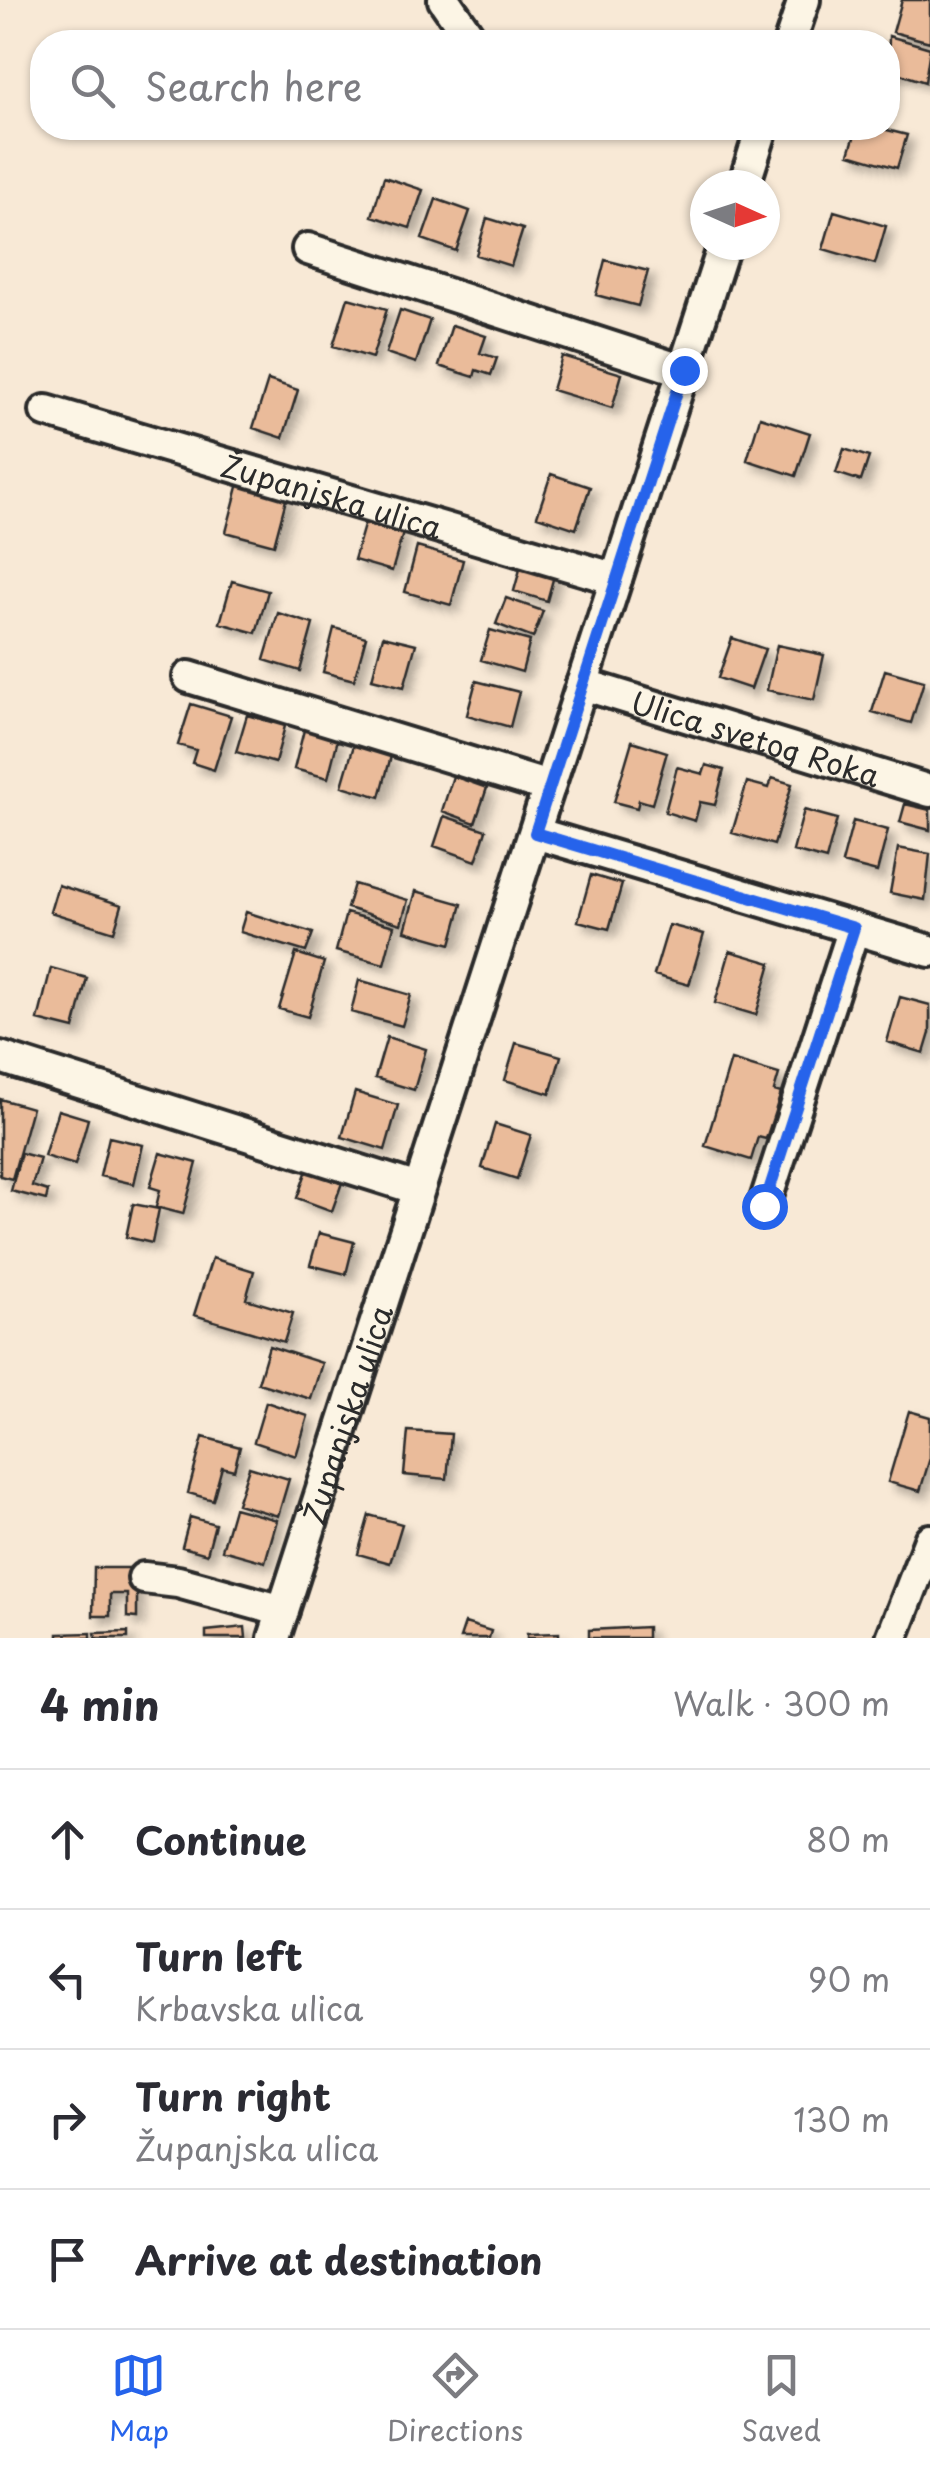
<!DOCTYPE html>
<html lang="en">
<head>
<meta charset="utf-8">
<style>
	body { margin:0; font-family:"Playpen Sans",sans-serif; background:#f7f7f7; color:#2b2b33 }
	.compass { position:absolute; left:690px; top:170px; width:90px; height:90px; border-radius:50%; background:#fff; box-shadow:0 2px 8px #0004; rotate:93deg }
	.stop { position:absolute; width:30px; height:30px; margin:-22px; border:8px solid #2563eb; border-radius:50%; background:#fff }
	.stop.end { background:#2563eb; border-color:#fff; box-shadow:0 2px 10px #0008 }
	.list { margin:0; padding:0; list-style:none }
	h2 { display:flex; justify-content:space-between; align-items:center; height:130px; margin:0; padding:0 40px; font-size:42px }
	h2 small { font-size:32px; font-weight:400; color:#7c7c81 }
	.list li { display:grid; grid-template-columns:65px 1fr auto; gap:30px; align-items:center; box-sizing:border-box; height:140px; padding:0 40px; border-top:2px solid #e1e1e2 }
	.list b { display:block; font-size:38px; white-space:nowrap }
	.list p { margin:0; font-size:32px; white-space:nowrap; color:#7c7c81 }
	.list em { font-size:32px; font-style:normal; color:#7c7c81 }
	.icon { flex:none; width:55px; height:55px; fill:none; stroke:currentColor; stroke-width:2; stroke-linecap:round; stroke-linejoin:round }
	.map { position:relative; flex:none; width:930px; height:1638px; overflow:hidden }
	.search { position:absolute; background:#fff; box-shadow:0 2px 8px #0004; left:30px; right:30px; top:30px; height:110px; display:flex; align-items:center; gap:25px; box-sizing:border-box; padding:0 35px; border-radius:40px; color:#7c7c81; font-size:38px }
	.sheet { height:690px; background:#fff }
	nav { display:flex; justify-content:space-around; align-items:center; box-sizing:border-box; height:140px; border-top:2px solid #e1e1e2; background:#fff; font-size:28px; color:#7c7c81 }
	nav a { display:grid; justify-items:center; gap:5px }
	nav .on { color:#2563eb }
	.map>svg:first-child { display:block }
	.building { fill:#eabb9a; stroke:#2b2b2b; stroke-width:2.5; filter:url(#shadow) }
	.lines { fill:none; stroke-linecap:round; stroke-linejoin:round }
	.minor-casing { stroke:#2b2b2b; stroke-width:38 }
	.minor { stroke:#fcf5e5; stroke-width:30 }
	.route { stroke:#2563eb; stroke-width:12 }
	.labels { text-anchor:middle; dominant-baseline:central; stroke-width:9; stroke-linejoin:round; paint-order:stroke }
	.street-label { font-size:30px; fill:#2b2b2b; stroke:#fcf5e5 }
</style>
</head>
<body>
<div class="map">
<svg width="930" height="1638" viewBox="0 0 930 1638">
	<defs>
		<filter id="shadow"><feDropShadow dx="7" dy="7" stdDeviation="5" flood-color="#0004"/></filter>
	</defs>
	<rect width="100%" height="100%" fill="#f8e9d6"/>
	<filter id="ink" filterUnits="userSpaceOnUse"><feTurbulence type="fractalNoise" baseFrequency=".01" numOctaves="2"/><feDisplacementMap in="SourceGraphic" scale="20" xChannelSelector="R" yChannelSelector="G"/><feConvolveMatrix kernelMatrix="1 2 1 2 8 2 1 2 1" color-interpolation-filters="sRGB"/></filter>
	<g filter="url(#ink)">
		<path class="building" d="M 902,0 L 930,0 L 930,42 L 893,32 Z
			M 889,36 L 930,48 L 925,82 L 888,70 Z
			M 857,128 L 879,128 L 907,135 L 897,168 L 849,154 Z
			M 384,177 L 423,190 L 410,228 L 372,216 Z
			M 436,199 L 470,211 L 456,251 L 422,239 Z
			M 834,211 L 886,226 L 875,264 L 823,249 Z
			M 487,218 L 523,229 L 511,266 L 476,255 Z
			M 605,260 L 648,271 L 638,306 L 596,295 Z
			M 348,298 L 387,309 L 372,358 L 333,346 Z
			M 400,310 L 430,320 L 416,363 L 386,353 Z
			M 452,325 L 486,336 L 480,353 L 497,358 L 491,375 L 476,370 L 474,377 L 439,366 Z
			M 562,356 L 622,374 L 612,408 L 552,390 Z
			M 268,380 L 298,390 L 283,438 L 253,428 Z
			M 760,417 L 810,433 L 796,476 L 747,460 Z
			M 844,449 L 869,457 L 861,481 L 836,473 Z
			M 551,474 L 590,487 L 576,529 L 537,516 Z
			M 239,483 L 287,496 L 274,545 L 226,532 Z
			M 365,522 L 403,533 L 392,571 L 354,560 Z
			M 417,547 L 463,560 L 451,605 L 405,592 Z
			M 522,562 L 555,572 L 547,601 L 514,591 Z
			M 232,581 L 268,591 L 256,633 L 220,623 Z
			M 506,598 L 543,611 L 533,638 L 496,624 Z
			M 278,613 L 313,624 L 300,671 L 264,660 Z
			M 334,628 L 366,637 L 354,680 L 323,672 Z
			M 490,630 L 530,641 L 522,672 L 481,660 Z
			M 383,636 L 416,644 L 404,687 L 372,679 Z
			M 732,638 L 765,649 L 751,689 L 718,678 Z
			M 777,645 L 824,655 L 814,700 L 767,690 Z
			M 885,670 L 924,681 L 911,723 L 872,712 Z
			M 476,681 L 519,692 L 510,727 L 467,715 Z
			M 191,704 L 231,716 L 214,770 L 192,763 L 196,750 L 178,745 Z
			M 247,715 L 285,726 L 275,763 L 236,752 Z
			M 304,730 L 338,739 L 328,778 L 294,769 Z
			M 632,741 L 667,752 L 652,804 L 639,800 L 637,808 L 614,802 Z
			M 354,745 L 391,756 L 380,797 L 342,786 Z
			M 706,765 L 724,770 L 715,805 L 700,802 L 695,821 L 665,812 L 677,767 L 703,774 Z
			M 453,776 L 487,788 L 475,823 L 442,811 Z
			M 772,778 L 792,784 L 774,845 L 732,833 L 747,782 L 769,788 Z
			M 905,804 L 930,810 L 930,830 L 900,822 Z
			M 804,810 L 837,819 L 826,860 L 793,851 Z
			M 444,816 L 486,830 L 476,861 L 434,846 Z
			M 853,821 L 888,830 L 877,872 L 842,863 Z
			M 898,848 L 930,854 L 925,900 L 890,893 Z
			M 591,875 L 622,884 L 609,929 L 578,921 Z
			M 354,884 L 408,900 L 401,924 L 347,908 Z
			M 58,885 L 122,905 L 114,932 L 50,912 Z
			M 416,891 L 462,904 L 451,944 L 405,931 Z
			M 246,912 L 313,933 L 306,952 L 240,932 Z
			M 346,913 L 394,926 L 384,964 L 336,951 Z
			M 669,925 L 704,934 L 689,985 L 654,975 Z
			M 730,951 L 771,963 L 756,1015 L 715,1003 Z
			M 296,953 L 324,962 L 308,1017 L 279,1009 Z
			M 51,968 L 87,978 L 74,1029 L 38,1020 Z
			M 359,980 L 411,995 L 402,1026 L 351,1012 Z
			M 900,997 L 930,1005 L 930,1033 L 924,1053 L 887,1042 Z
			M 387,1037 L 426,1049 L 414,1090 L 375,1078 Z
			M 516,1043 L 561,1056 L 550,1094 L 505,1080 Z
			M 731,1060 L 779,1074 L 774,1091 L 781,1093 L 766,1139 L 758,1137 L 751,1160 L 705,1146 Z
			M 355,1092 L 398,1105 L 385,1150 L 342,1137 Z
			M 0,1099 L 32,1108 L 12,1179 L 0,1176 Z
			M 58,1110 L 88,1119 L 75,1165 L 44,1156 Z
			M 495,1124 L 531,1135 L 517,1179 L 482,1168 Z
			M 109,1137 L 143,1145 L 134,1184 L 100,1176 Z
			M 21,1153 L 40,1158 L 32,1186 L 48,1191 L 46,1200 L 11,1191 Z
			M 160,1153 L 197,1163 L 183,1214 L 156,1207 L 160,1190 L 150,1187 Z
			M 308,1167 L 343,1180 L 332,1211 L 297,1198 Z
			M 133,1204 L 159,1209 L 152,1243 L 126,1237 Z
			M 319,1233 L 354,1242 L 346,1274 L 310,1265 Z
			M 212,1258 L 254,1271 L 246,1299 L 293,1313 L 284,1342 L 194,1315 Z
			M 269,1346 L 322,1363 L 311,1399 L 258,1383 Z
			M 266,1402 L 308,1416 L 296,1456 L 254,1442 Z
			M 909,1411 L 930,1417 L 930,1458 L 920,1491 L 888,1482 Z
			M 408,1431 L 451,1434 L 447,1479 L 404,1475 Z
			M 203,1437 L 240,1447 L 234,1470 L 222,1467 L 213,1500 L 188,1493 Z
			M 249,1467 L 289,1479 L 278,1516 L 237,1504 Z
			M 234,1508 L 277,1520 L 265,1562 L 222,1550 Z
			M 369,1515 L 402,1524 L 390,1563 L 358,1554 Z
			M 190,1517 L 215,1524 L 207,1554 L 182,1547 Z
			M 94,1568 L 137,1568 L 137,1618 L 127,1617 L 127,1594 L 110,1594 L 110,1616 L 93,1616 Z
			M 465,1623 L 491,1631 L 489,1638 L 460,1638 Z
			M 245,1627 L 246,1638 L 206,1638 L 206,1631 Z
			M 647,1627 L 647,1638 L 589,1638 L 589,1630 Z
			M 128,1632 L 128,1638 L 96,1638 L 95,1633 Z
			M 91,1633 L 91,1638 L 58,1638 L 58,1634 Z
			M 559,1633 L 559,1638 L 527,1638 L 527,1634 Z"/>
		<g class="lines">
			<g class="minor-casing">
				<g id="minor">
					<path d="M 444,0 L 473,42"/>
					<path d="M 790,42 L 804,0"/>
					<path d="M 744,185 L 762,128"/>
					<path d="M 308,249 L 684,371"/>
					<path id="s1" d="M 46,411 L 616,579"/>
					<path d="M 189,677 L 549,787"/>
					<path id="s2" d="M 582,684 L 930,791"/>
					<path d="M 535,833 L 930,951"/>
					<path d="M 0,1057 L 418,1189"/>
					<path d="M 764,1206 L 854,928"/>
					<path d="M 144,1578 L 178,1582 L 283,1611"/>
					<path id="s3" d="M 274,1638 L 724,245"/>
					<path d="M 892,1638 L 930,1540"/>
				</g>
			</g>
			<use href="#minor" class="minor"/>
		</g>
	</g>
	<g class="lines" filter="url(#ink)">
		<path class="route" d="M 684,370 L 535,833 L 854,928 L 764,1206"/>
	</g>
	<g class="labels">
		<g class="street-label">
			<text stroke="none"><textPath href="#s1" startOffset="298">Županjska ulica</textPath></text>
			<text stroke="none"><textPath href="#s2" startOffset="182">Ulica svetog Roka</textPath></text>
			<text stroke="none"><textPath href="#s3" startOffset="235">Županjska ulica</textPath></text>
		</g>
	</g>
</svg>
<svg class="compass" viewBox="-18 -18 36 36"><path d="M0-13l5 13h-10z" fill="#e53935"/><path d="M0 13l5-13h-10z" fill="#7c7c81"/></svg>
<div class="stop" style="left:764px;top:1206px"></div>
<div class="stop end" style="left:684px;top:370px"></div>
<div class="search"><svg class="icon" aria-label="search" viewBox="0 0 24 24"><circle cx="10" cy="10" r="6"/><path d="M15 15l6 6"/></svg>Search here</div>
</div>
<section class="sheet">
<h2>4 min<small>Walk · 300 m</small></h2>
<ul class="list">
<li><svg class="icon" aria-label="ahead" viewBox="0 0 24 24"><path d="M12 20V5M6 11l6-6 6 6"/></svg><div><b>Continue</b></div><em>80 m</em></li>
<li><svg class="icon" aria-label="left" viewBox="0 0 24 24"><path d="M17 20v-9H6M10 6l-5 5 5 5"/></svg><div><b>Turn left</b><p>Krbavska ulica</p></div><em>90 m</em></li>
<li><svg class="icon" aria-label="right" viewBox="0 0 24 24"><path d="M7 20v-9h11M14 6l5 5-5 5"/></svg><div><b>Turn right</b><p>Županjska ulica</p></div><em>130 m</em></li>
<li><svg class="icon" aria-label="arrive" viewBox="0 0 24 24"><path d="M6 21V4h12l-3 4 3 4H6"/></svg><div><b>Arrive at destination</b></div></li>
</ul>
</section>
<nav>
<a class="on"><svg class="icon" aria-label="map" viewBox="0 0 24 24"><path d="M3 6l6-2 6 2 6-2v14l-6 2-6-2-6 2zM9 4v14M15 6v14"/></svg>Map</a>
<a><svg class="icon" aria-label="directions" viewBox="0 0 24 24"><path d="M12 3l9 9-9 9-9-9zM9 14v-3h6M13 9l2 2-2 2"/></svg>Directions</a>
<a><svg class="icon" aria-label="saved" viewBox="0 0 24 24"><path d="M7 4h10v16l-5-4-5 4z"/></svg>Saved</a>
</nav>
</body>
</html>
